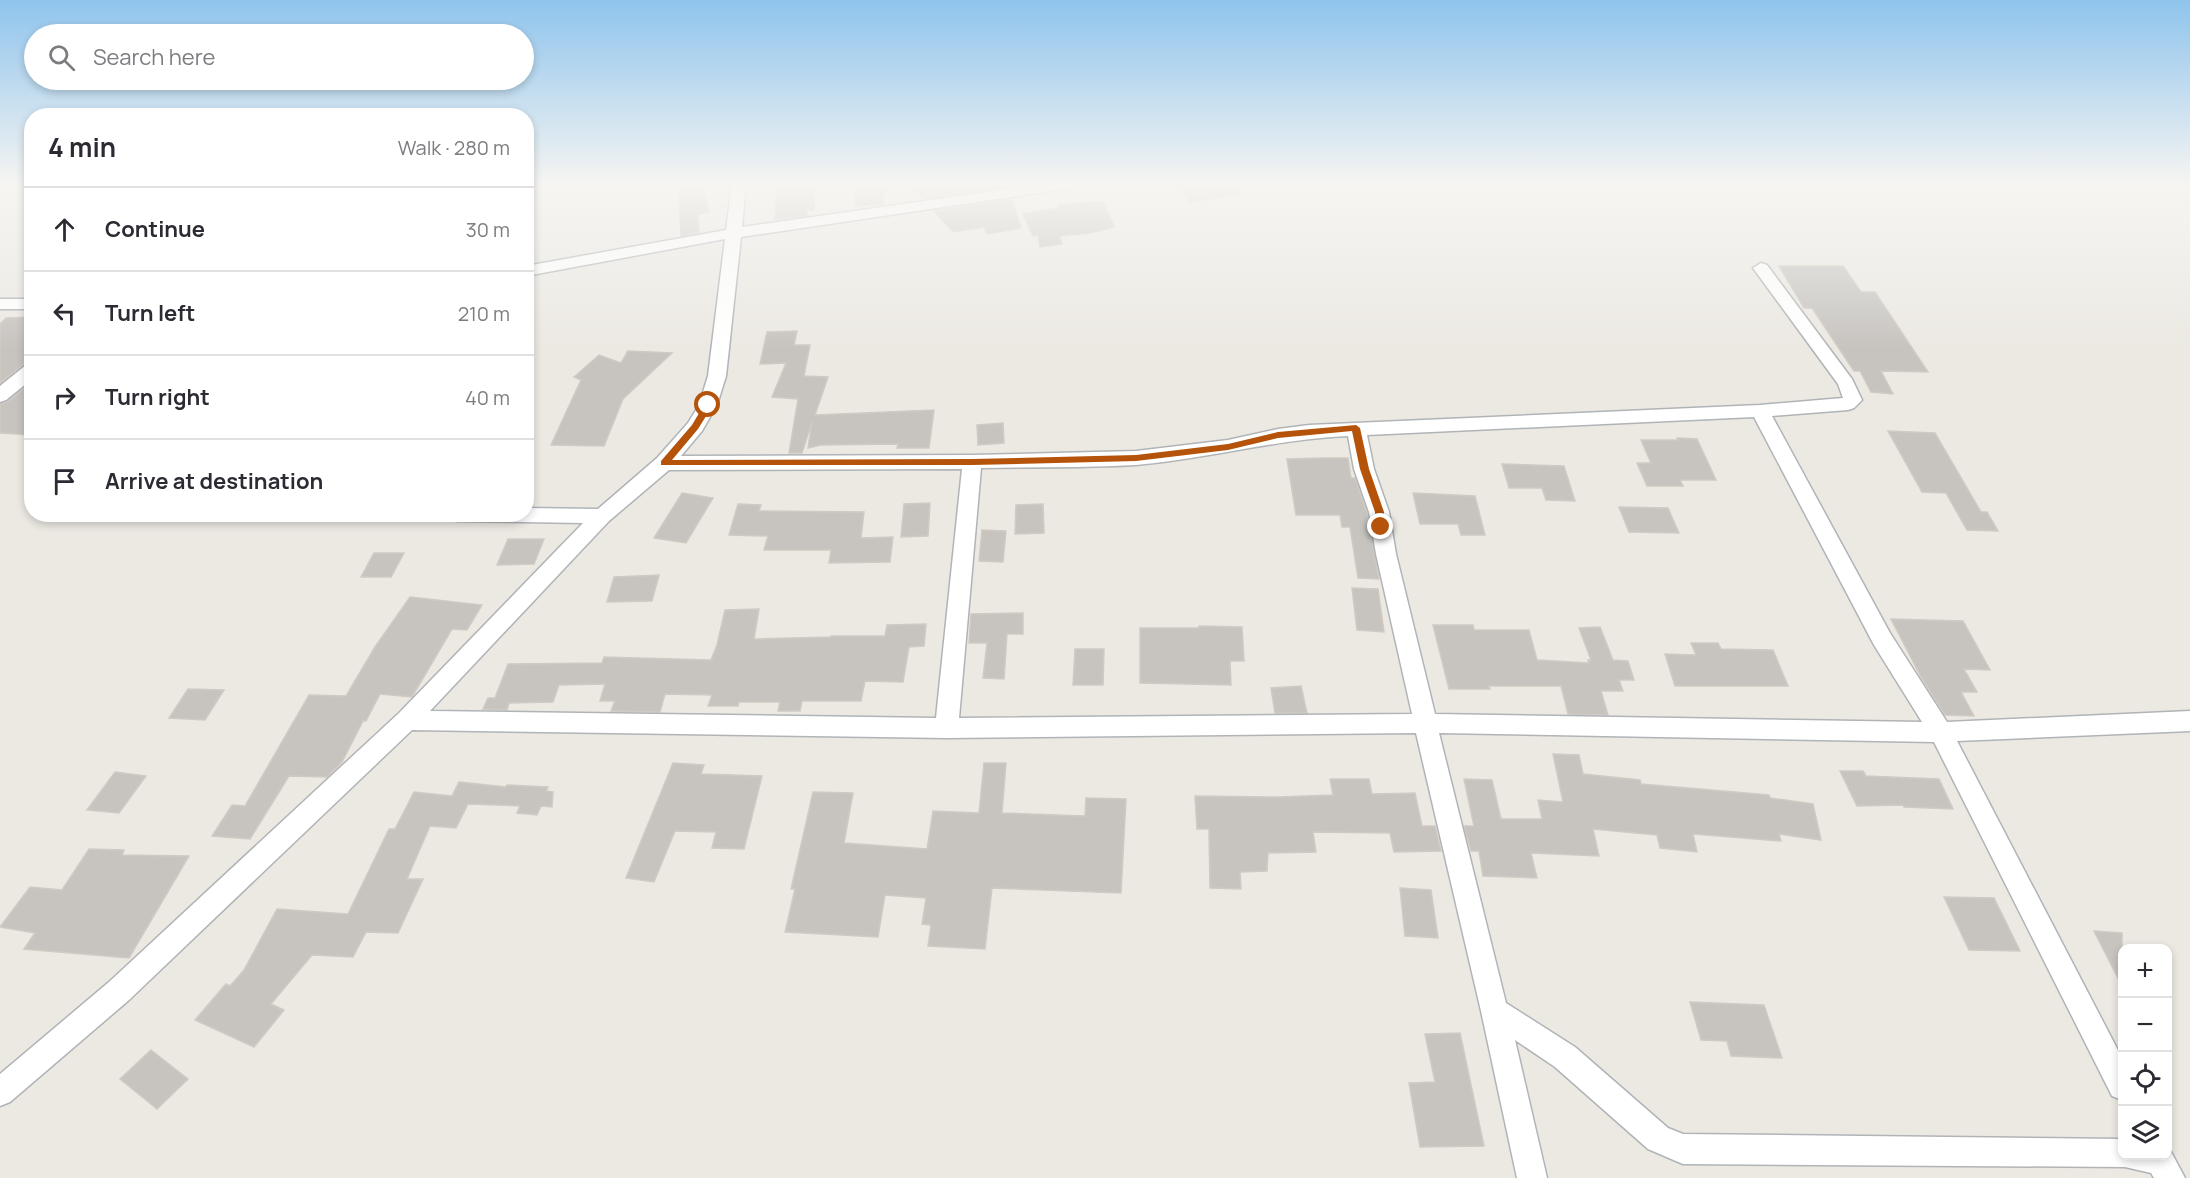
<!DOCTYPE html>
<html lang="en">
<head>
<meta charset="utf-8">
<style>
	body { margin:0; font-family:Manrope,sans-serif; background:#f2f2f3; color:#2b2b33 }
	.controls { position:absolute; right:18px; bottom:18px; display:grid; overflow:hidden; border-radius:12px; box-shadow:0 3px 9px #0003 }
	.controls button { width:54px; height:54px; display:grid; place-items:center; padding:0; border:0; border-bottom:2px solid #e1e1e2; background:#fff; color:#2b2b33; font:30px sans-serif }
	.stop { position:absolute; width:18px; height:18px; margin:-14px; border:4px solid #b45309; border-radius:50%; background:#fff }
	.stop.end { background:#b45309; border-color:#fff; box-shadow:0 2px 6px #0008 }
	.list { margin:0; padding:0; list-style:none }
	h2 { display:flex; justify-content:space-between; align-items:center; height:78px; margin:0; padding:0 24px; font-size:26px }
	h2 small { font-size:20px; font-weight:400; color:#7c7c81 }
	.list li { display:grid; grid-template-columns:39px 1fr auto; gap:18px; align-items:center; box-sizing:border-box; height:84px; padding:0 24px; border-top:2px solid #e1e1e2 }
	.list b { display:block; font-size:22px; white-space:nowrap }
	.list em { font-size:20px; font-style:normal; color:#7c7c81 }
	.icon { flex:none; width:33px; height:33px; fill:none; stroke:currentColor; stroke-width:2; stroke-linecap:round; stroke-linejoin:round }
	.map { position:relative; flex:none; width:2190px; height:1178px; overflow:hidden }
	.search { position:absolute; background:#fff; box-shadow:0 3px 9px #0003; left:24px; top:24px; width:510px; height:66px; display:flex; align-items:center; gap:15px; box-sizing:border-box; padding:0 21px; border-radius:33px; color:#7c7c81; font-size:22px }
	.panel { position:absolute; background:#fff; box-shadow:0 3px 9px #0003; left:24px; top:108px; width:510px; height:414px; border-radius:24px }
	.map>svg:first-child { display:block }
	.building { fill:#c7c4c0; stroke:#d0cac2; stroke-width:1.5 }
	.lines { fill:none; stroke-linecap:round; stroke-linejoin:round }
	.minor-casing { stroke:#b0b4b7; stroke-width:3 }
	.minor { fill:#fff; fill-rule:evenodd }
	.route { fill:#b45309 }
</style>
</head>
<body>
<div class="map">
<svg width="2190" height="1178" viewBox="0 0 2190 1178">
	<rect width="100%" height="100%" fill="#ece9e3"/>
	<path class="building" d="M 678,183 L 696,183 L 696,186 L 702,185 L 709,212 L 698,214 L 699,232 L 681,236 Z
		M 856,183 L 884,183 L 883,204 L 855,206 Z
		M 946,183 L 1007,183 L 1008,187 L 923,199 L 912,186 L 946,185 Z
		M 1178,183 L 1240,183 L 1241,194 L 1189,202 Z
		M 814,189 L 814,210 L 807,210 L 807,216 L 775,219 L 777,191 Z
		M 1012,199 L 1021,228 L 987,234 L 984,227 L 953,232 L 934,211 Z
		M 1103,201 L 1114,227 L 1090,233 L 1059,236 L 1062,244 L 1040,247 L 1038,235 L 1033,236 L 1023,214 L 1058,208 L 1058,205 Z
		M 1779,266 L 1843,266 L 1861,292 L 1875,292 L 1928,372 L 1881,371 L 1893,394 L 1871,392 L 1860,371 L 1854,371 L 1812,308 L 1804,308 Z
		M 32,317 L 32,361 L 25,363 L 0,383 L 0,324 L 6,318 Z
		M 797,331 L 794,345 L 810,345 L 804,376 L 828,377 L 815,415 L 934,410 L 929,448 L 897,448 L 898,444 L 821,445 L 808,448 L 812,422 L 802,453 L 789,453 L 798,399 L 772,397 L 786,363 L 760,364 L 767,332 Z
		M 628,351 L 672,353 L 623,399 L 604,446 L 551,445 L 581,380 L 574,377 L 599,355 L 621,363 Z
		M 32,382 L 32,435 L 0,433 L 0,404 L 7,402 Z
		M 1003,423 L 1004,443 L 978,445 L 977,425 Z
		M 1888,431 L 1935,433 L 1981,512 L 1987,512 L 1998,531 L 1967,530 L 1946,493 L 1922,492 Z
		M 1677,438 L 1697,439 L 1716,480 L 1680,480 L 1683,486 L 1647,486 L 1637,463 L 1651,463 L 1641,440 L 1678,440 Z
		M 1323,458 L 1348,458 L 1351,478 L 1355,478 L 1367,513 L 1379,579 L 1358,578 L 1350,527 L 1342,527 L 1340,515 L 1296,515 L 1287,459 Z
		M 1502,464 L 1564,466 L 1575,501 L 1546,500 L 1542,488 L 1509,488 Z
		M 682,493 L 713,498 L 686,543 L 654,538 Z
		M 1413,493 L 1475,496 L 1485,535 L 1461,535 L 1458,524 L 1420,524 Z
		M 930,503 L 928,536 L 901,537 L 904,504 Z
		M 738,504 L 761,505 L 759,511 L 864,512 L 861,538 L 893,537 L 890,562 L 829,563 L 831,550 L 764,550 L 768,536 L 729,535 Z
		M 1043,504 L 1044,533 L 1015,534 L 1016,505 Z
		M 1619,507 L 1668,508 L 1679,533 L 1629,532 Z
		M 982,530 L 1006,531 L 1003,562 L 979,561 Z
		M 508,539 L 544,539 L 534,564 L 497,565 Z
		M 374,553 L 404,553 L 391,577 L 361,577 Z
		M 659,575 L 652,601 L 607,602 L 614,577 Z
		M 1352,588 L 1378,589 L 1384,632 L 1357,630 Z
		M 410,597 L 482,605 L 467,630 L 452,629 L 412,697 L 380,694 L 366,721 L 363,721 L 342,762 L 327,777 L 289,776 L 250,839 L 212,836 L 232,805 L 245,806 L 309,695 L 346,696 L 375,647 Z
		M 759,609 L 754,639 L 830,637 L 831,636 L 885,636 L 887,625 L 926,624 L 924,646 L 909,647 L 903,682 L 865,681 L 861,701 L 802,701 L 800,711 L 778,711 L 780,702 L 739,702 L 738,706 L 708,706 L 712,695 L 665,694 L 660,712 L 611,711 L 615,701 L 600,701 L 605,684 L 559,685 L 553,702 L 509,703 L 507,710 L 483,709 L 488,698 L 495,698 L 508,664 L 602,663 L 604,657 L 711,660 L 717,645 L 725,610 Z
		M 1023,613 L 1023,634 L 1007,634 L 1004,679 L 983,678 L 987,643 L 969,643 L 971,614 Z
		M 1891,619 L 1963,621 L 1990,670 L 1964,669 L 1977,692 L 1961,692 L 1974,716 L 1945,715 L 1921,677 Z
		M 1433,625 L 1473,625 L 1474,630 L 1529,630 L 1537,660 L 1589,663 L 1588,660 L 1591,660 L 1579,628 L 1600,627 L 1613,660 L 1628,661 L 1634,680 L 1619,680 L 1623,691 L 1601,691 L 1608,715 L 1568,714 L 1561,686 L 1489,686 L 1490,689 L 1449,689 Z
		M 1199,626 L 1242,627 L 1244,661 L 1230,661 L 1231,685 L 1140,683 L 1140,628 L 1199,628 Z
		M 1691,643 L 1718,643 L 1721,649 L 1773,650 L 1788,686 L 1675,686 L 1665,654 L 1696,655 Z
		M 1075,649 L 1104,649 L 1103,685 L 1073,685 Z
		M 1301,686 L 1307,713 L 1275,713 L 1271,688 Z
		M 188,689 L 224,690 L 205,720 L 169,718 Z
		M 1553,754 L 1579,755 L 1583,774 L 1640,780 L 1641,784 L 1769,795 L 1770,798 L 1813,804 L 1821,840 L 1779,834 L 1781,841 L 1693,834 L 1697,852 L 1660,848 L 1657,835 L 1593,829 L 1599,856 L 1531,853 L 1537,878 L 1483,876 L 1479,851 L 1471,851 L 1464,826 L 1474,826 L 1464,779 L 1492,780 L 1501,819 L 1542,819 L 1538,800 L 1563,802 Z
		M 673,763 L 704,765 L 701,774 L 762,776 L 744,849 L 712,848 L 716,832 L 675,831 L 654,882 L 626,878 Z
		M 984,763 L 1006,763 L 1002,813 L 1085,816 L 1086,798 L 1126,799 L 1121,893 L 992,888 L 985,949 L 928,946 L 931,925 L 922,924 L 926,898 L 885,895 L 878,937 L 785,932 L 795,889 L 791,889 L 813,792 L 853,793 L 844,843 L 927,849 L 933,811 L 979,813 Z
		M 1840,771 L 1863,771 L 1866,776 L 1939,779 L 1953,809 L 1904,807 L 1903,805 L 1857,806 Z
		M 115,772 L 146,776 L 119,813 L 87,810 Z
		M 1330,779 L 1369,779 L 1372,794 L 1415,793 L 1422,826 L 1435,826 L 1441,851 L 1394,852 L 1390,833 L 1313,832 L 1316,852 L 1268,853 L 1267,871 L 1240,872 L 1241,889 L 1210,888 L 1209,829 L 1197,829 L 1195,796 L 1279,797 L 1333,795 Z
		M 459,782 L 506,787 L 507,785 L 548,787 L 546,791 L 553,792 L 552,807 L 541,806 L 537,815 L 517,813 L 520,806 L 468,804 L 456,828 L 430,826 L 407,879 L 423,879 L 398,933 L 366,932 L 353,957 L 312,955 L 271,1004 L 284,1010 L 254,1047 L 195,1020 L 226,984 L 230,986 L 244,970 L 277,909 L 348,914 L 389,829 L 395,829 L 414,792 L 452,796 Z
		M 89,849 L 124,850 L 122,855 L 189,856 L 129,958 L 24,949 L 35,933 L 0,927 L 30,887 L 62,890 Z
		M 1400,888 L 1431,890 L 1438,938 L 1405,936 Z
		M 1944,897 L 1994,898 L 2020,951 L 1969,950 Z
		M 2094,931 L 2122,933 L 2122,986 Z
		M 1690,1002 L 1764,1005 L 1782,1058 L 1731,1056 L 1727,1041 L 1701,1040 Z
		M 1460,1033 L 1484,1146 L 1420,1147 L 1409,1083 L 1435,1082 L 1425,1034 Z
		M 151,1050 L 188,1079 L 157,1109 L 120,1079 Z"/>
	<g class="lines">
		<g class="minor-casing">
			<path id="minor" d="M 732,183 L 746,183 L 742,227 L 1050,183 L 1085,183 L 1078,187 L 741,237 L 726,376 L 717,405 L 702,431 L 681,456 L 972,455 L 1136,451 L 1228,440 L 1278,429 L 1309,425 L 1760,405 L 1843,398 L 1838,384 L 1753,268 L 1761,263 L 1767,265 L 1852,379 L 1862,400 L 1854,408 L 1848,410 L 1772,416 L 1890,633 L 1947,722 L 2190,711 L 2190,731 L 1957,741 L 2122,1058 L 2122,1100 L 2112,1096 L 1934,742 L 1439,733 L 1506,1003 L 1575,1047 L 1668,1128 L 1683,1134 L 2122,1139 L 2122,1156 L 2168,1156 L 2168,1148 L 2170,1150 L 2185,1178 L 2154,1178 L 2151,1173 L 2125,1167 L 1683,1164 L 1648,1149 L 1555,1067 L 1515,1040 L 1547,1178 L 1517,1178 L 1481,1011 L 1416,733 L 947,738 L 412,730 L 129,1000 L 10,1102 L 0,1106 L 0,1074 L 109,982 L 399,713 L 583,523 L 457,521 L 450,519 L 447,514 L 526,514 L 526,508 L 598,509 L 657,458 L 688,423 L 699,405 L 708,376 L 725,239 L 526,276 L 526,266 L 726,230 ZM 1754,417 L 1874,645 L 1922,722 L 1435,714 L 1396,554 L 1389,512 L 1374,469 L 1367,435 ZM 1348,436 L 1354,469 L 1369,512 L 1376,554 L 1412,714 L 959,718 L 981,468 C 1032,467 1085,468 1136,465 C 1208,459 1276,439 1348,436 ZM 962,469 L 936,718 L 430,711 L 609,521 L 669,470 Z
				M 0,299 L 32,299 L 32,309 L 0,309 Z
				M 32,363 L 32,379 L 6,400 L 0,402 L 0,386 L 26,365 Z"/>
		</g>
		<use href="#minor" class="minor"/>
	</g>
	<linearGradient id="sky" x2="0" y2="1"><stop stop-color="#8fc4ed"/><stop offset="0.53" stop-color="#f6f5f2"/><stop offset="1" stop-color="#f6f5f2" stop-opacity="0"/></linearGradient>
	<rect width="2190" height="348" fill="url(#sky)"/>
	<path class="route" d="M 705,403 L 713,405 L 698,429 L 672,460 L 972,459 L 1136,455 L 1228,444 L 1278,432 L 1356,425 L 1360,428 L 1369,469 L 1384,512 L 1385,527 L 1381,530 L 1376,527 L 1375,512 L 1360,469 L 1352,431 L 1278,438 L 1228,450 L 1136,461 L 972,465 L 661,465 L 661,461 L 692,425 Z"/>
</svg>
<div class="controls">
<button>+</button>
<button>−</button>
<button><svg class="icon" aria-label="locate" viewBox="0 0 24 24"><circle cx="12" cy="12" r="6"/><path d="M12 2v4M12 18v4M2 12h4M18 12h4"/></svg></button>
<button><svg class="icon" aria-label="layers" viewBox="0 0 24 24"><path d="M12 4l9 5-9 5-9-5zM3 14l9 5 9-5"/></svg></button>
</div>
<div class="stop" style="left:708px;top:405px"></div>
<div class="stop end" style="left:1381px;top:527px"></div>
<div class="search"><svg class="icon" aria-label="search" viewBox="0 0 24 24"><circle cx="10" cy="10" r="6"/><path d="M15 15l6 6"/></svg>Search here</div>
<section class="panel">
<h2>4 min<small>Walk · 280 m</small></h2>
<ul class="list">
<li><svg class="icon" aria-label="ahead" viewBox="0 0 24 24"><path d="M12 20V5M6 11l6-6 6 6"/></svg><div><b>Continue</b></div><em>30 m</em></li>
<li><svg class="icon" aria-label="left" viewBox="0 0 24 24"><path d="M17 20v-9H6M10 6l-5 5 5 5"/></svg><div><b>Turn left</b></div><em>210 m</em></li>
<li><svg class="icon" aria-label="right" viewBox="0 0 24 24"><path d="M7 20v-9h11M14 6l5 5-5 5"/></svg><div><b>Turn right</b></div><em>40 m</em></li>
<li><svg class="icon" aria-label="arrive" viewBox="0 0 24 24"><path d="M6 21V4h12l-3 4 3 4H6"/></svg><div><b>Arrive at destination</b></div></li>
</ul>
</section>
</div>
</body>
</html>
